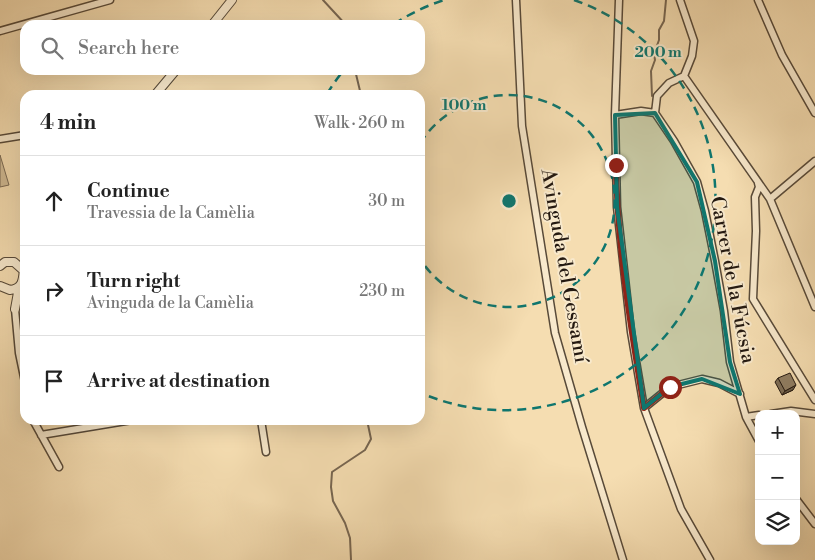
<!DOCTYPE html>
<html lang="en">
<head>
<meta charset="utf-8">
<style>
	body { margin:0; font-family:"Libre Bodoni",serif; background:#f2f2f2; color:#222 }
	.controls { position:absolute; right:15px; bottom:15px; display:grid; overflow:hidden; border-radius:10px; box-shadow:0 5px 20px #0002 }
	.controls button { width:45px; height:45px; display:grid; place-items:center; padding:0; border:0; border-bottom:1px solid #e0e0e0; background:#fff; color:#222; font:25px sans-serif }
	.stop { position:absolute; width:15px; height:15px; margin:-11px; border:4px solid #8f2418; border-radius:50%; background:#fff }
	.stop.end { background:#8f2418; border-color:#fff; box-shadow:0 1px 5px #0008 }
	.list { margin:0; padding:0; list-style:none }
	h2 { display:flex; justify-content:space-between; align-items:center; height:65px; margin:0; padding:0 20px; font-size:21px }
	h2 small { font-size:16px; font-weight:400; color:#767676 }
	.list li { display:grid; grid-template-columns:32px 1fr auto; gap:15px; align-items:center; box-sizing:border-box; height:90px; padding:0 20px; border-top:1px solid #e0e0e0 }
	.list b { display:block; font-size:19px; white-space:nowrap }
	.list p { margin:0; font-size:16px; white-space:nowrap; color:#767676 }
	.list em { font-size:16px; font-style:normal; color:#767676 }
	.icon { flex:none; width:28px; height:28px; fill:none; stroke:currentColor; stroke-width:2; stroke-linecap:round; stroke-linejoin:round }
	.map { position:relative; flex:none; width:815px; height:560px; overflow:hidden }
	.search { position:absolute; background:#fff; box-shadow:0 5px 20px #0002; left:20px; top:20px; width:405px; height:55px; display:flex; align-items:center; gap:12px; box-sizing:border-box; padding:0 18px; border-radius:15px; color:#767676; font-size:19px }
	.panel { position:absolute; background:#fff; box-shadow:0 5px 20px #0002; left:20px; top:90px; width:405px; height:335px; border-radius:15px }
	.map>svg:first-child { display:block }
	.green { fill:#d1bc96; stroke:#7a6a54 }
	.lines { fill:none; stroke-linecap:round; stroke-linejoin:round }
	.stream { stroke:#776651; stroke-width:2 }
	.minor-casing { stroke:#584a39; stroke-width:9 }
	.tertiary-casing { stroke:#584a39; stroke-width:10 }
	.minor { stroke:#f8e9cc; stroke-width:6 }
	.tertiary { stroke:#f8e9cc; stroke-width:8 }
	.wall { fill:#7d6d56; stroke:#241911 }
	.shaded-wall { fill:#665946; stroke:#241911 }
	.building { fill:#917f64; stroke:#241911 }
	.route { stroke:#8f2418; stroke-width:6 }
	.marked { fill:#0f766e; fill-opacity:0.2; stroke:#0f766e; stroke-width:4; stroke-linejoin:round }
	.ring { fill:none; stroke:#0f766e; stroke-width:2.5; stroke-dasharray:9 6 }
	.labels { text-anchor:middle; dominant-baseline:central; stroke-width:4; stroke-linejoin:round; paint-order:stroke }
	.street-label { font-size:20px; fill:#241911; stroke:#f8e9cc }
	.centre { fill:#0f766e; stroke:#f8e9cc; stroke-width:2.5 }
	.ring-label { font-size:15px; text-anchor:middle; font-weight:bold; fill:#0f766e; stroke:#f8e9cc; stroke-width:4; stroke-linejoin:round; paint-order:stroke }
</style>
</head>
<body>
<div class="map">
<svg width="815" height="560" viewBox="0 0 815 560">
	<rect width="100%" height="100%" fill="#f5ddb1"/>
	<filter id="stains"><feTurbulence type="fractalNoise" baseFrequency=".004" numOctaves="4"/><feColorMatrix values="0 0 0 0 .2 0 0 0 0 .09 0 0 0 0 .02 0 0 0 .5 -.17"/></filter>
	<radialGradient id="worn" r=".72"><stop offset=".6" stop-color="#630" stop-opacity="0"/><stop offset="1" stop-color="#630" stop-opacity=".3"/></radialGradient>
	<path class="green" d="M 0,155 L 9,185 L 0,187 Z"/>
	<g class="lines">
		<path class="stream" d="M 323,0 L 346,25
			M 355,70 L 361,95
			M 652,96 L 651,71 L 655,60 L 654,54 L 659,40 L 659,30 L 664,21 L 666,0
			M 351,560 L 350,538 L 345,523 L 333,501 L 331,487 L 332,472 L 365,450 L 371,439 L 367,420"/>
		<g class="minor-casing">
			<path id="minor" d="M 516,0 L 522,126 L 555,333 L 582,427 L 623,560
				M 619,0 L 615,115 L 617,207 L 631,332 L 644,408 L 681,509 L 710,560
				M 758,0 L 782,55 L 815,113
				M 0,31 L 110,0
				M 684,76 L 770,199 L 815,307
				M 655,113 L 657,96 L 669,83 L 684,76 L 692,56 L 694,41 L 680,0
				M 615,115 L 641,111 L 655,113 L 674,141 L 697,182 L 705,211 L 715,261 L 724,311 L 730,362 L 746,417 L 759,441
				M 0,139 L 25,135
				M 758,183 L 759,187 L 755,197 L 756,231 L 753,299 L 815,400
				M 770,199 L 815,161
				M 15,309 L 19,353 L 25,382
				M 644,408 L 670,387 L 702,379 L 719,383 L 740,394
				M 771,414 L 791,411 L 815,414
				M 746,417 L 759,415
				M 33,420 L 59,467
				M 261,420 L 266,452
				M 41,435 L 132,420
				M 796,499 L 815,524"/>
		</g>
		<g class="tertiary-casing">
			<path id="tertiary" d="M 212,25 L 232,0
				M 155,95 L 176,70
				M 0,266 L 5,262 L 14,262 L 23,270
				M 0,286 L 10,290 C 27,288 22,273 25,260
				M 15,309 L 19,287"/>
		</g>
		<use href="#minor" class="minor"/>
		<use href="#tertiary" class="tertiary"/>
	</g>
	<path class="wall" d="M 778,378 L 793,390 L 782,395 L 775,382 Z"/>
	<path class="shaded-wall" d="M 796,385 L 793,390 L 782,395 L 785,391 Z"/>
	<path class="building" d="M 790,373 L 796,385 L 785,391 L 778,378 Z"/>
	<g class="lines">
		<path class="route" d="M 616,165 C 617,246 631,328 644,408 L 670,387"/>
	</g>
	<path class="marked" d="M 655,113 L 697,182 L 715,261 L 730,362 L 740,394 L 702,379 L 670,387 L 644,408 L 617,207 L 615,115 Z"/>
	<g class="ring">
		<path d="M420 143A106 106 0 1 1 420 259"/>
		<path d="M327 94A211 211 0 0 1 343 71M394 24A211 211 0 0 1 444 0M574 0A211 211 0 1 1 421 393"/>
	</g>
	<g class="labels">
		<g class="street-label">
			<text transform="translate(564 266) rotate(80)">Avinguda del Gessamí</text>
			<text transform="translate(732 280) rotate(79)">Carrer de la Fúcsia</text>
		</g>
	</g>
	<circle cx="509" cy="201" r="8" class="centre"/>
	<g class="ring-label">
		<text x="658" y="57">200 m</text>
		<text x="464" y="110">100 m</text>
	</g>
	<rect width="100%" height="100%" filter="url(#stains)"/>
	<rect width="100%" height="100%" fill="url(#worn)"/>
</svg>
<div class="controls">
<button>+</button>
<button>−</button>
<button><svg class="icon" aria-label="layers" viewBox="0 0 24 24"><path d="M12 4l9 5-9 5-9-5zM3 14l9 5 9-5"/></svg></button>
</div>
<div class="stop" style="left:670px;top:387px"></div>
<div class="stop end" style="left:616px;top:165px"></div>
<div class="search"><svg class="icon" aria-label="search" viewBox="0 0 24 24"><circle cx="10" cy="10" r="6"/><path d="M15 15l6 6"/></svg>Search here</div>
<section class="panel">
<h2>4 min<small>Walk · 260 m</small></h2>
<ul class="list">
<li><svg class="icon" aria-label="ahead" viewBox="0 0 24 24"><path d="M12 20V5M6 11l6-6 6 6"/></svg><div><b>Continue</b><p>Travessia de la Camèlia</p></div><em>30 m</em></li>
<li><svg class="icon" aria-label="right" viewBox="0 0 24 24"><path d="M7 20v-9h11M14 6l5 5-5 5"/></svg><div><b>Turn right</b><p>Avinguda de la Camèlia</p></div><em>230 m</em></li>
<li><svg class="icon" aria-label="arrive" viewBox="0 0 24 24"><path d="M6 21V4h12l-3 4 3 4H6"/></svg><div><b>Arrive at destination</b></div></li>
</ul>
</section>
</div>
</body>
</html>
